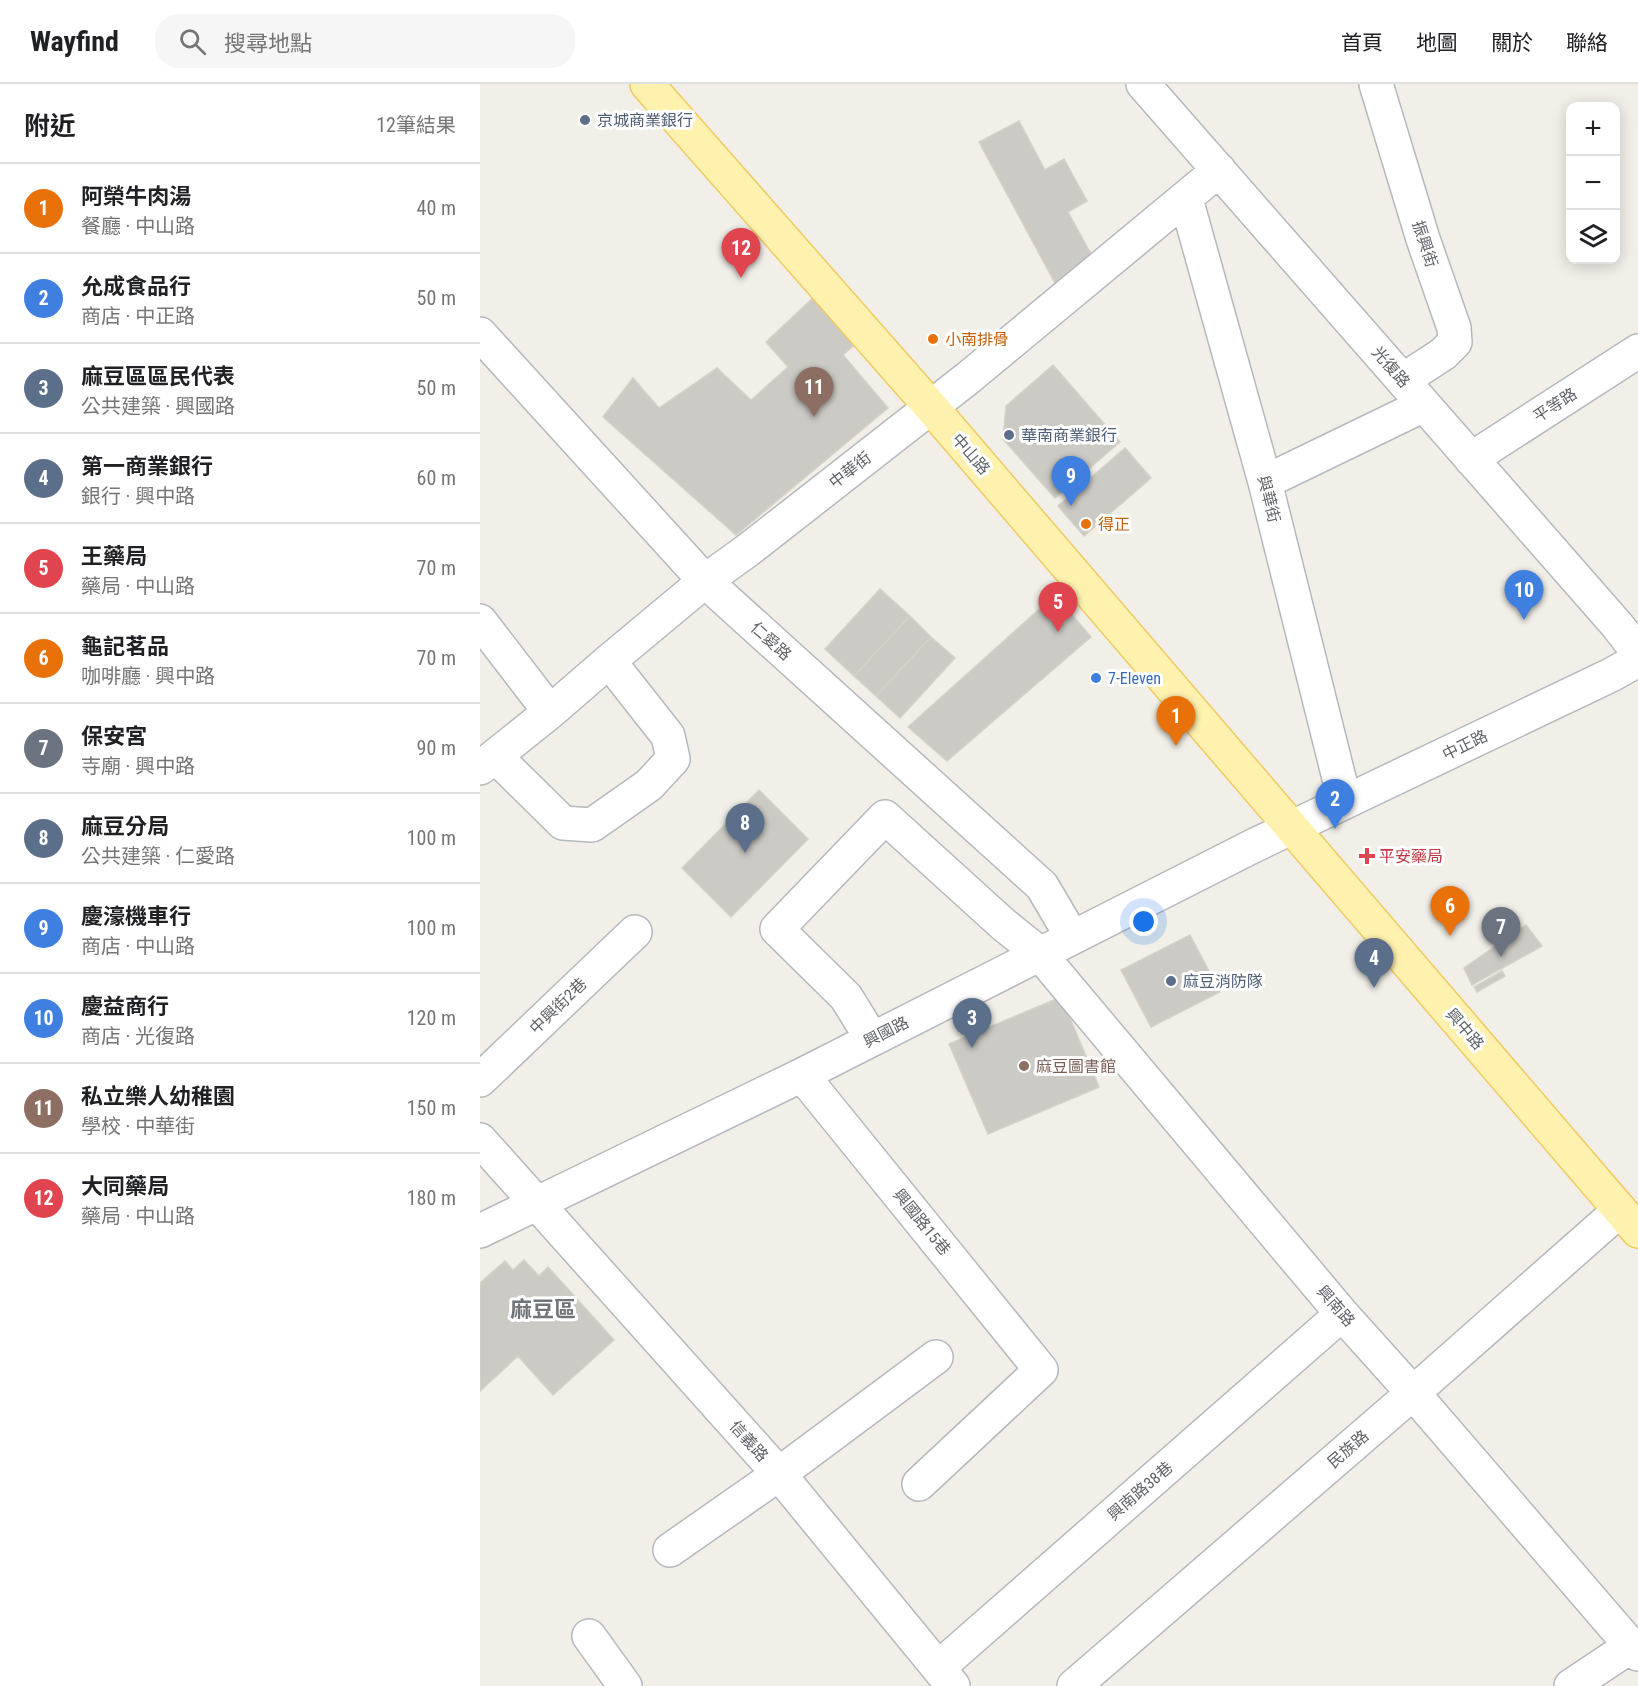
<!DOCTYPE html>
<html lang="zh-TW">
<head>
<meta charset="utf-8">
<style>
	body { margin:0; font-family:"Roboto Condensed","Noto Sans TC",sans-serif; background:#f6f6f6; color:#202124 }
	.controls { position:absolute; right:18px; top:18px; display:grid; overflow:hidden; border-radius:12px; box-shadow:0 3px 15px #0003 }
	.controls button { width:54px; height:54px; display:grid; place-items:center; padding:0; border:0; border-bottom:2px solid #e0e0e0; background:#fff; color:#202124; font:30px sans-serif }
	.you { position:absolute; left:664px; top:838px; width:21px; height:21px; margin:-15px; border:4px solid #fff; border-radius:50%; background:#1a73e8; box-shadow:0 0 0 9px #1a73e833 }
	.badge { display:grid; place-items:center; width:39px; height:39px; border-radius:50%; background:#ea4335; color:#fff; font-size:20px; font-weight:700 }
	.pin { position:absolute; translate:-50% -50px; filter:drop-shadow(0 2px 3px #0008) }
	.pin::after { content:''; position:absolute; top:32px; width:21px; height:18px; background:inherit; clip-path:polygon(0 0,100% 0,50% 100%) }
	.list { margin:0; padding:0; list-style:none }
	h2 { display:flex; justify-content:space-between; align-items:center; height:78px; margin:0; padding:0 24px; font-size:26px }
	h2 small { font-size:20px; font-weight:400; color:#757577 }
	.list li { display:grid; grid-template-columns:39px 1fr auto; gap:18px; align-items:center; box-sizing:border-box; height:90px; padding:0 24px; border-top:2px solid #e0e0e0 }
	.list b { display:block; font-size:22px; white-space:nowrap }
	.list p { margin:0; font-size:20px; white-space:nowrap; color:#757577 }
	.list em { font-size:20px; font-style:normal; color:#757577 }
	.icon { flex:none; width:33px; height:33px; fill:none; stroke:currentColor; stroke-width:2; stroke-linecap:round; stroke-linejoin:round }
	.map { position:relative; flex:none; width:1158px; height:1602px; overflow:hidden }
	header { display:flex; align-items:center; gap:36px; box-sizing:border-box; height:84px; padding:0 30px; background:#fff; border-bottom:2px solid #e0e0e0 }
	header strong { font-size:28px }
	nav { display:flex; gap:33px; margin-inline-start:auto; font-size:21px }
	.search { width:420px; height:54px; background:#f6f6f6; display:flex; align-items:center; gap:15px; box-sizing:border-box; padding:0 21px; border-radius:24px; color:#757577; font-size:22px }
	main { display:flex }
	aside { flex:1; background:#fff }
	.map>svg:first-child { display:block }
	.building { fill:#cccac5; stroke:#d6d1c6; stroke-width:1.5 }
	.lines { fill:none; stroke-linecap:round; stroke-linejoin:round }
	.minor-casing { stroke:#b5b8bc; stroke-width:36 }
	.major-casing { stroke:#f2c960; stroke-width:36 }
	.minor { stroke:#fff; stroke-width:33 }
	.major { stroke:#fff2af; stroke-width:33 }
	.service-dot { fill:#5c6f8a; stroke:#fff; stroke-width:2 }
	.food-dot { fill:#e8710a; stroke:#fff; stroke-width:2 }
	.shop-dot { fill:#3f7fe0; stroke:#fff; stroke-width:2 }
	.health-dot { fill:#e0444e; stroke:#fff; stroke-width:2 }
	.education-dot { fill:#8d6e63; stroke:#fff; stroke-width:2 }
	.labels { text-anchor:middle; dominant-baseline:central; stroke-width:6; stroke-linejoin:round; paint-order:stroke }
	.service-label { font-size:16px; fill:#4e5e75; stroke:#fff; text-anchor:start }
	.street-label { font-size:16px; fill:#5f6368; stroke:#fff }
	.food-label { font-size:16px; fill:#c56008; stroke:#fff; text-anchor:start }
	.shop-label { font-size:16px; fill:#366cbe; stroke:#fff; text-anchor:start }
	.health-label { font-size:16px; fill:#be3a42; stroke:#fff; text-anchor:start }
	.education-label { font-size:16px; fill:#785e54; stroke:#fff; text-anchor:start }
	.district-label { font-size:22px; font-weight:bold; fill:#70757a; stroke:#fff }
</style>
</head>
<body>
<header>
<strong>Wayfind</strong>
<div class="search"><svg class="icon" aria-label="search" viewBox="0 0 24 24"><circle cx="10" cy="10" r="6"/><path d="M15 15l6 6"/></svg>搜尋地點</div>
<nav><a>首頁</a><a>地圖</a><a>關於</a><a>聯絡</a></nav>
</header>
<main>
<aside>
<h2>附近<small>12筆結果</small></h2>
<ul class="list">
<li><span class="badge" style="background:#e8710a">1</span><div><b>阿榮牛肉湯</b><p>餐廳 · 中山路</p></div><em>40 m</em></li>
<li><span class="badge" style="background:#3f7fe0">2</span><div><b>允成食品行</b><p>商店 · 中正路</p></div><em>50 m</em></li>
<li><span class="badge" style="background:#5c6f8a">3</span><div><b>麻豆區區民代表</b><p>公共建築 · 興國路</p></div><em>50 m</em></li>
<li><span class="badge" style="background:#5c6f8a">4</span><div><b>第一商業銀行</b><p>銀行 · 興中路</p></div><em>60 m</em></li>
<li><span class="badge" style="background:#e0444e">5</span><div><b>王藥局</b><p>藥局 · 中山路</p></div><em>70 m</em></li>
<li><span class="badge" style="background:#e8710a">6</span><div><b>龜記茗品</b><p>咖啡廳 · 興中路</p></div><em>70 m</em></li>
<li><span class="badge" style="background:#6b7280">7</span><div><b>保安宮</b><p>寺廟 · 興中路</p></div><em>90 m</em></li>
<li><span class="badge" style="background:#5c6f8a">8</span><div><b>麻豆分局</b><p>公共建築 · 仁愛路</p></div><em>100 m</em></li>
<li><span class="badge" style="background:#3f7fe0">9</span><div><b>慶濠機車行</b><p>商店 · 中山路</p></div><em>100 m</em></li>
<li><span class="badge" style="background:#3f7fe0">10</span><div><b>慶益商行</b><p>商店 · 光復路</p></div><em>120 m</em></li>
<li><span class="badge" style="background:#8d6e63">11</span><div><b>私立樂人幼稚園</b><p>學校 · 中華街</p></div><em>150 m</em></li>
<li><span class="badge" style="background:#e0444e">12</span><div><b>大同藥局</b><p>藥局 · 中山路</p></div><em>180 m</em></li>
</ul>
</aside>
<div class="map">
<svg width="1158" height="1602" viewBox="0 0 1158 1602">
	<rect width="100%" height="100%" fill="#f1efe8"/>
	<path class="building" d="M 539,37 L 565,86 L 584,75 L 607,117 L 588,128 L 616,179 L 576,201 L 499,58 Z
		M 336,211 L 378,258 L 363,271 L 408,324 L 256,451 L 123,333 L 153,294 L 179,324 L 237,284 L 271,316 L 308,283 L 286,258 Z
		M 573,281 L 640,358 L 575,414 L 523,355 L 526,322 Z
		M 645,364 L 671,394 L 604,452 L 578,422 Z
		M 400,505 L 430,532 L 374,592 L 345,565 Z
		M 575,511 L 611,553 L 467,677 L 428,643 Z
		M 430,532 L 451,553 L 396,612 L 374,592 Z
		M 451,553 L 475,574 L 420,634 L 396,612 Z
		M 279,706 L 328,755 L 251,833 L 202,784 Z
		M 1046,841 L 1062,862 L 992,901 L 984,884 Z
		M 710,851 L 740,908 L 671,943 L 641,886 Z
		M 1022,887 L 1025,892 L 997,908 L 994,903 Z
		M 581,913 L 619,1003 L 508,1050 L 469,960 Z
		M 44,1176 L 59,1192 L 68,1183 L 134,1256 L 73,1311 L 38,1272 L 0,1307 L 0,1199 L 25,1177 L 33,1186 Z"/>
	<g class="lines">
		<g class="minor-casing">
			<path id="minor" d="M 663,0 L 1137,541 L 1158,568
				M 896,0 L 943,155 L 974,244 L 975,258 L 963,270 L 923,296
				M 706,115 L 785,398 L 865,718
				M 0,250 L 225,497 L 562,802 L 592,853
				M 991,375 L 1158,267
				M 785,398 L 944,321
				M 0,537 L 70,628
				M 15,672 L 83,739 L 112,741 L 169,701 L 193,675 L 188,652 L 129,577
				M 0,684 L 70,628 L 129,577 L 225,497 L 268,466 L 488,294 L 739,86
				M 392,955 L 366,913 L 297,845 L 405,733 L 524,841 L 559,869 L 862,1230 L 933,1309 L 1158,1570
				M 322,991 L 561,1286 L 439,1400
				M 0,996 L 155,848
				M 0,1056 L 299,1390 L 473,1602
				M 0,1147 L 322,991 L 773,762 L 1131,591 L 1158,576
				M 190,1466 L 299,1390 L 456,1273
				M 109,1552 L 145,1602
				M 458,1584 L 862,1230
				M 594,1602 L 933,1309 L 1140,1126
				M 1091,1602 L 1151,1562"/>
		</g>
		<g class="major-casing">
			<path id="major" d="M 167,0 L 451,323 L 1158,1147"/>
		</g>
		<use href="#minor" class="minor"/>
		<use href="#major" class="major"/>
	</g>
	<g class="service-dot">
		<circle cx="105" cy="36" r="6"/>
		<circle cx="529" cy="351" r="6"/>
		<circle cx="691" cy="897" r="6"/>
	</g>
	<g class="food-dot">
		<circle cx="453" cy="255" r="6"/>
		<circle cx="606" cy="440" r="6"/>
	</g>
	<circle class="shop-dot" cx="616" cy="594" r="6"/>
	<path class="health-dot" d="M884 763h6v6h6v6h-6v6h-6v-6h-6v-6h6z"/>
	<circle class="education-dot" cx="544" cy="982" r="6"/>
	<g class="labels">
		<g class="service-label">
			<text x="117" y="36">京城商業銀行</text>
			<text x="541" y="351">華南商業銀行</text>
			<text x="703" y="897">麻豆消防隊</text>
		</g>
		<g class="street-label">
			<text transform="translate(945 160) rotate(72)">振興街</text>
			<text transform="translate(911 283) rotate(49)">光復路</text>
			<text transform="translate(1075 321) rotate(-33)">平等路</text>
			<text transform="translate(491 370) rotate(49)">中山路</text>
			<text transform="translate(370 386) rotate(-38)">中華街</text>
			<text transform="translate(789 415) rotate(76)">與華街</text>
			<text transform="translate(291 557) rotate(42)">仁愛路</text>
			<text transform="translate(985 661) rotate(-26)">中正路</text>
			<text transform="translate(78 922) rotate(-44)">中興街2巷</text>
			<text transform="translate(985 945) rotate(49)">興中路</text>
			<text transform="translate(406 948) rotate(-27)">興國路</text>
			<text transform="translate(442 1138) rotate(51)">興國路15巷</text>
			<text transform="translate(856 1222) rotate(49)">興南路</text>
			<text transform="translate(269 1357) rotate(48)">信義路</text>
			<text transform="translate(868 1365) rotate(-41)">民族路</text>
			<text transform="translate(660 1407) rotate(-41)">興南路38巷</text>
		</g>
		<g class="food-label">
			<text x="465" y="255">小南排骨</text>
			<text x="618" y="440">得正</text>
		</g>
		<g class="shop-label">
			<text x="628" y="594">7-Eleven</text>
		</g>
		<g class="health-label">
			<text x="899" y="772">平安藥局</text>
		</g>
		<g class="education-label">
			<text x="556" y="982">麻豆圖書館</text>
		</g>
		<g class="district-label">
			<text x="63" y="1225">麻豆區</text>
		</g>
	</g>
</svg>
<div class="controls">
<button>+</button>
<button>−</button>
<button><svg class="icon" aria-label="layers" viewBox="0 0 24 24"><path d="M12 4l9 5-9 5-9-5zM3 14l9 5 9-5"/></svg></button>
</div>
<div class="you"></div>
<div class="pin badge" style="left:696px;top:662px;background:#e8710a">1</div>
<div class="pin badge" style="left:855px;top:745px;background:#3f7fe0">2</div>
<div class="pin badge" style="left:492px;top:964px;background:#5c6f8a">3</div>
<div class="pin badge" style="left:894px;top:904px;background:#5c6f8a">4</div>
<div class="pin badge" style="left:578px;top:548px;background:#e0444e">5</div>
<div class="pin badge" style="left:970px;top:852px;background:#e8710a">6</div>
<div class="pin badge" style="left:1021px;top:873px;background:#6b7280">7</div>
<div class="pin badge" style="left:265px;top:769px;background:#5c6f8a">8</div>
<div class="pin badge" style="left:591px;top:422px;background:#3f7fe0">9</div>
<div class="pin badge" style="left:1044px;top:536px;background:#3f7fe0">10</div>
<div class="pin badge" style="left:334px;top:333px;background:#8d6e63">11</div>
<div class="pin badge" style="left:261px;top:194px;background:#e0444e">12</div>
</div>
</main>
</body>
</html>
